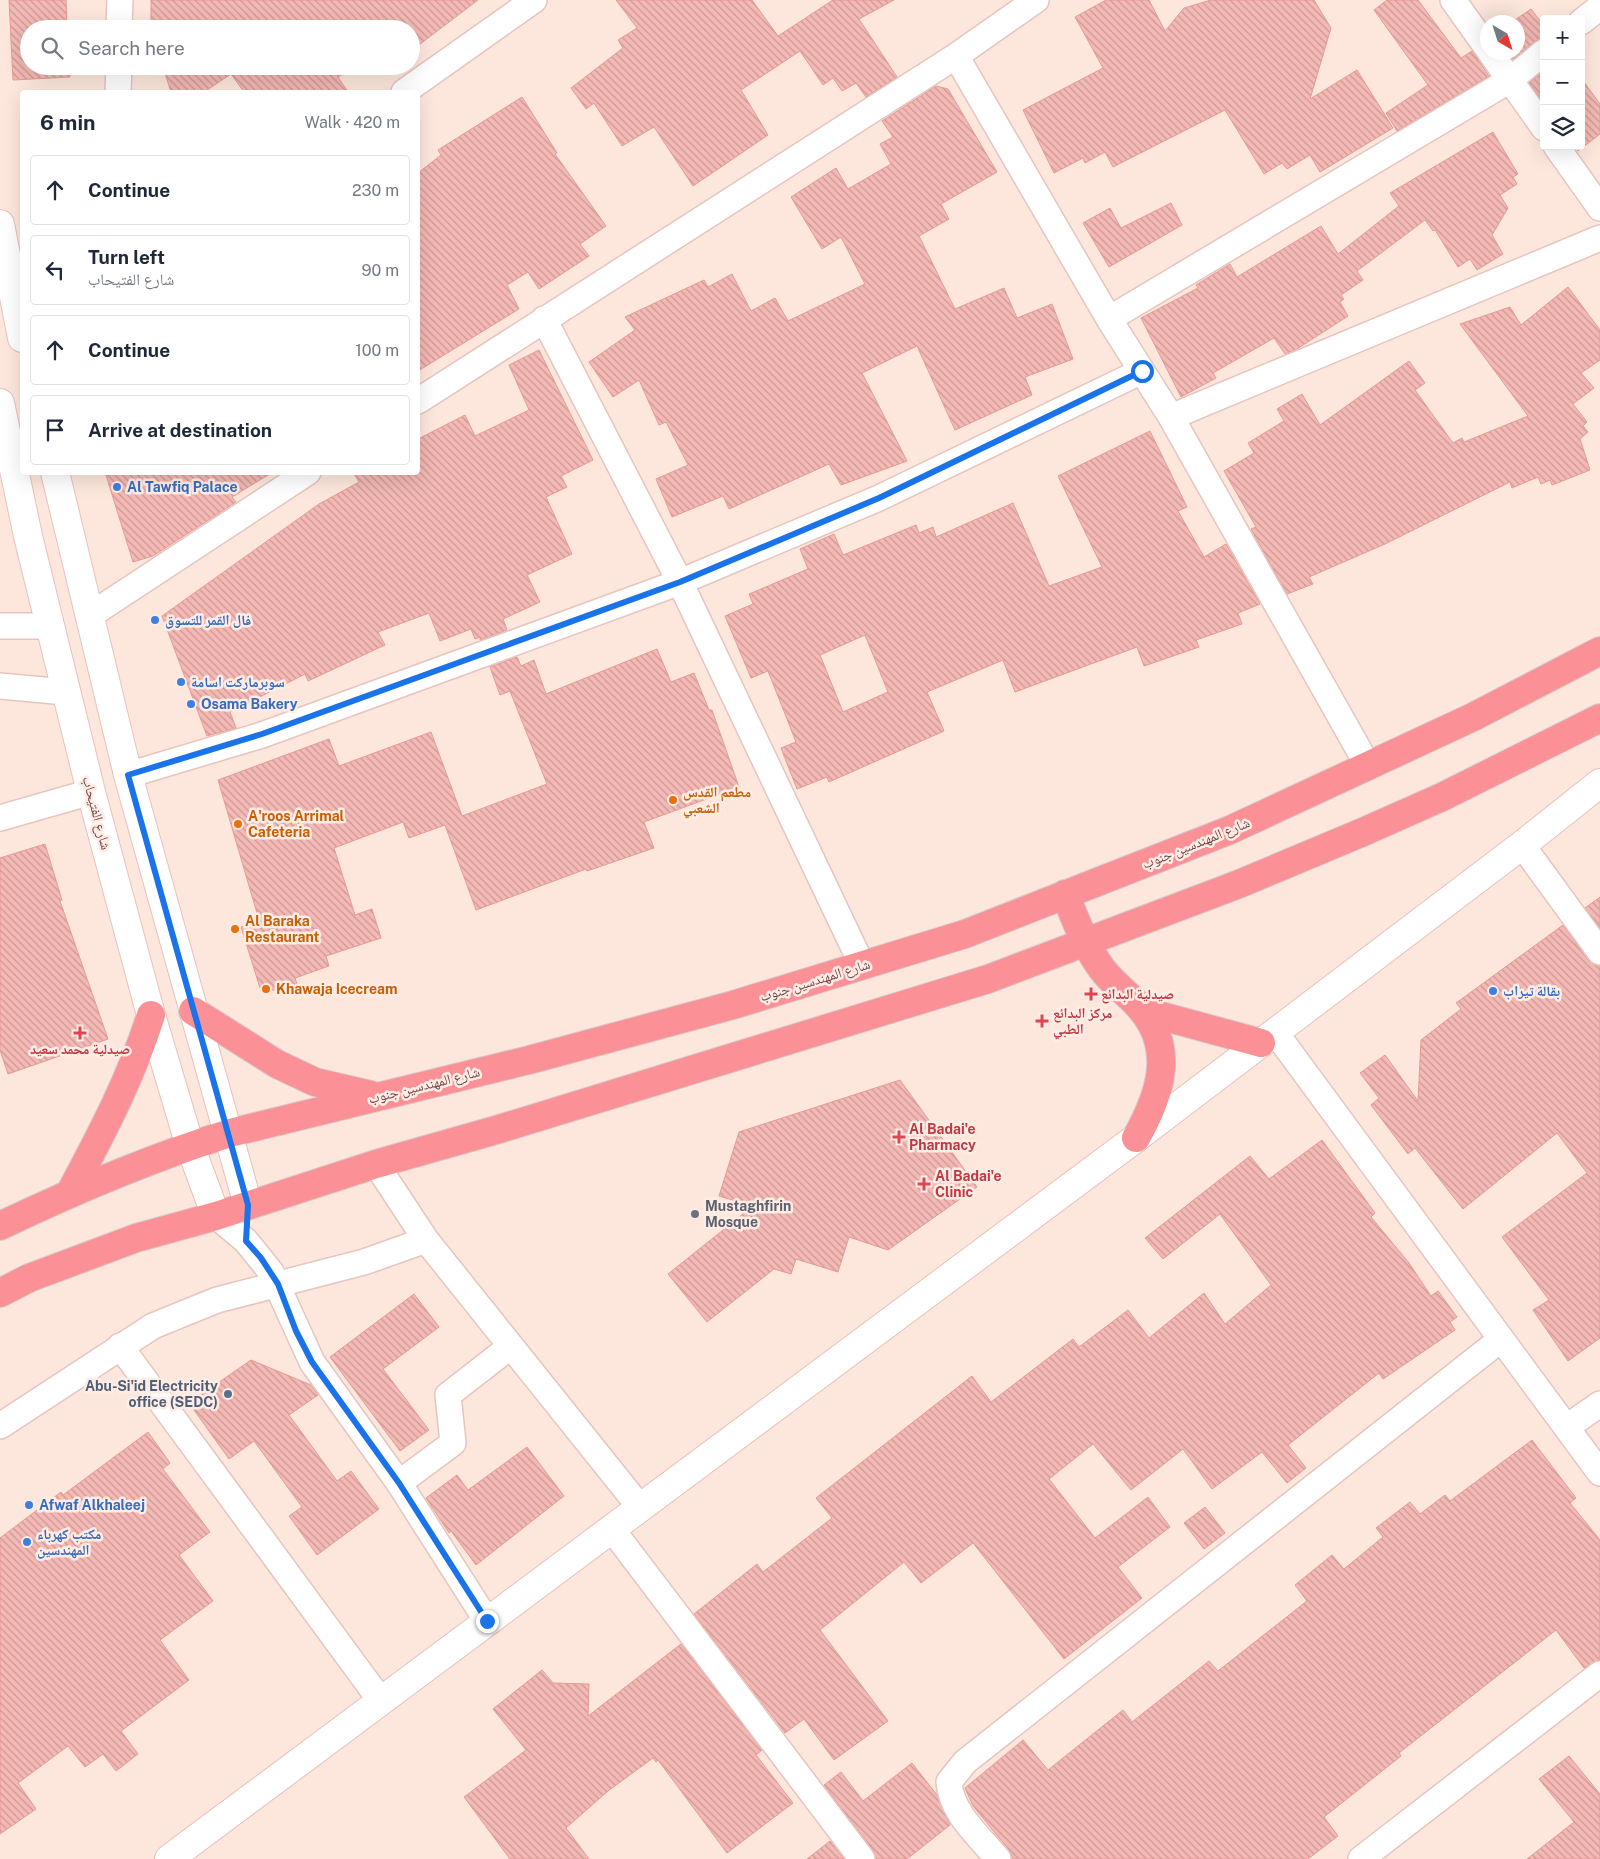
<!DOCTYPE html>
<html lang="en">
<head>
<meta charset="utf-8">
<style>
	body { margin:0; font-family:"Public Sans","Noto Naskh Arabic",sans-serif; background:#f2f2f3; color:#1f2937 }
	.controls { position:absolute; right:15px; top:15px; display:grid; overflow:hidden; border-radius:5px; box-shadow:0 5px 20px #0002 }
	.controls button { width:45px; height:45px; display:grid; place-items:center; padding:0; border:0; border-bottom:1px solid #e0e1e3; background:#fff; color:#1f2937; font:25px sans-serif }
	.compass { position:absolute; left:1480px; top:15px; width:45px; height:45px; border-radius:50%; background:#fff; box-shadow:0 5px 20px #0002; rotate:141deg }
	.stop { position:absolute; width:15px; height:15px; margin:-11px; border:4px solid #1a73e8; border-radius:50%; background:#fff }
	.stop.end { background:#1a73e8; border-color:#fff; box-shadow:0 1px 5px #0008 }
	.list { margin:0; padding:0; list-style:none }
	h2 { display:flex; justify-content:space-between; align-items:center; height:65px; margin:0; padding:0 20px; font-size:21px }
	h2 small { font-size:16px; font-weight:400; color:#747a83 }
	.list li { display:grid; grid-template-columns:32px 1fr auto; gap:15px; align-items:center; box-sizing:border-box; height:70px; margin:0 10px 10px; padding:0 10px; border:1px solid #e0e1e3; border-radius:5px }
	.list b { display:block; font-size:19px; white-space:nowrap }
	.list p { margin:0; font-size:16px; white-space:nowrap; color:#747a83 }
	.list em { font-size:16px; font-style:normal; color:#747a83 }
	.icon { flex:none; width:28px; height:28px; fill:none; stroke:currentColor; stroke-width:2; stroke-linecap:round; stroke-linejoin:round }
	.map { position:relative; flex:none; width:1600px; height:1859px; overflow:hidden }
	.search { position:absolute; background:#fff; box-shadow:0 5px 20px #0002; left:20px; top:20px; width:400px; height:55px; display:flex; align-items:center; gap:12px; box-sizing:border-box; padding:0 18px; border-radius:28px; color:#747a83; font-size:19px }
	.panel { position:absolute; background:#fff; box-shadow:0 5px 20px #0002; left:20px; top:90px; width:400px; height:385px; border-radius:5px }
	.map>svg:first-child { display:block }
	.building { fill:url(#building-back-hatch); stroke:#e79a94; fill-rule:evenodd }
	.lines { fill:none; stroke-linecap:round; stroke-linejoin:round }
	.street-casing { stroke:#e6c5bf; stroke-width:28 }
	.secondary-casing { stroke:#e8c1b9; stroke-width:30 }
	.highway-casing { stroke:#d8cbcb; stroke-width:30 }
	.street { stroke:#fff; stroke-width:25 }
	.secondary { stroke:#fff; stroke-width:28 }
	.highway { stroke:#fb9196; stroke-width:28 }
	.route { stroke:#1a73e8; stroke-width:6 }
	.shop-dot { fill:#3f7fe0; stroke:#ffece5; stroke-width:2 }
	.food-dot { fill:#e8710a; stroke:#ffece5; stroke-width:2 }
	.health-dot { fill:#e0444e; stroke:#ffece5; stroke-width:2 }
	.worship-dot { fill:#6b7280; stroke:#ffece5; stroke-width:2 }
	.service-dot { fill:#5c6f8a; stroke:#ffece5; stroke-width:2 }
	.labels { text-anchor:middle; dominant-baseline:central; stroke-width:5; stroke-linejoin:round; paint-order:stroke }
	.shop-label { font-size:14px; font-weight:bold; fill:#366cbe; stroke:#ffece5; text-anchor:start }
	.food-label { font-size:14px; font-weight:bold; fill:#c56008; stroke:#ffece5; text-anchor:start }
	.street-label { font-size:14px; fill:#734745; stroke:#ffece5 }
	.health-label { font-size:14px; font-weight:bold; fill:#be3a42; stroke:#ffece5; text-anchor:start }
	.worship-label { font-size:14px; font-weight:bold; fill:#5b616d; stroke:#ffece5; text-anchor:start }
	.service-label { font-size:14px; font-weight:bold; fill:#4e5e75; stroke:#ffece5; text-anchor:end }
</style>
</head>
<body>
<div class="map">
<svg width="1600" height="1859" viewBox="0 0 1600 1859">
	<defs>
		<pattern id="building-back-hatch" width="6" height="6" patternUnits="userSpaceOnUse" patternTransform="scale(1.25)"><rect width="6" height="6" fill="#f4b9b4"/><path d="M-1 5l2 2M0 0l6 6M5-1l2 2" fill="none" stroke="#ca9894"/></pattern>
	</defs>
	<rect width="100%" height="100%" fill="#fde7dd"/>
	<path class="building" d="M 9,0 L 66,0 L 67,29 L 29,29 L 29,66 L 69,66 L 70,77 L 13,80 Z
		M 151,0 L 478,0 L 411,51 L 411,29 L 151,29 Z
		M 616,0 L 752,0 L 778,36 L 833,0 L 894,0 L 859,19 L 897,77 L 866,97 L 856,83 L 842,91 L 833,78 L 823,85 L 800,51 L 741,90 L 768,135 L 693,186 L 654,127 L 622,146 L 594,103 L 586,109 L 571,88 L 623,48 L 618,40 L 637,28 Z
		M 1106,0 L 1149,0 L 1165,31 L 1184,8 L 1211,0 L 1314,0 L 1331,28 L 1310,99 L 1357,70 L 1393,128 L 1320,172 L 1310,155 L 1287,169 L 1282,163 L 1264,174 L 1225,110 L 1113,167 L 1105,152 L 1085,163 L 1083,158 L 1054,173 L 1023,110 L 1103,68 L 1075,17 Z
		M 1387,0 L 1418,0 L 1461,58 L 1472,51 L 1489,76 L 1397,131 L 1386,113 L 1428,85 L 1374,10 Z
		M 1531,9 L 1544,26 L 1544,38 L 1535,41 L 1513,59 L 1508,52 L 1518,52 L 1518,22 L 1512,22 Z
		M 151,66 L 356,66 L 338,77 L 348,92 L 244,92 L 231,74 L 204,92 L 171,92 L 163,67 L 151,75 Z
		M 1544,71 L 1544,103 L 1529,83 Z
		M 1581,78 L 1600,104 L 1600,134 L 1578,151 L 1574,146 L 1581,146 Z
		M 936,86 L 948,89 L 997,172 L 941,204 L 949,219 L 919,236 L 955,309 L 1004,288 L 1017,318 L 1052,304 L 1073,359 L 1025,377 L 1032,395 L 955,430 L 917,346 L 862,373 L 907,461 L 841,485 L 829,464 L 729,509 L 723,496 L 672,517 L 656,479 L 688,465 L 666,422 L 659,425 L 639,380 L 613,397 L 589,362 L 635,330 L 625,317 L 704,280 L 708,287 L 732,274 L 751,311 L 775,298 L 788,321 L 865,284 L 841,237 L 822,249 L 791,197 L 836,168 L 848,189 L 891,164 L 880,144 L 893,137 L 882,121 Z
		M 522,97 L 557,153 L 555,154 L 606,226 L 580,244 L 589,256 L 539,289 L 528,272 L 507,285 L 519,309 L 418,371 L 418,173 L 441,155 L 438,150 Z
		M 1493,132 L 1518,174 L 1513,177 L 1517,184 L 1500,195 L 1508,208 L 1492,235 L 1503,254 L 1477,270 L 1470,259 L 1458,267 L 1435,230 L 1433,231 L 1425,220 L 1357,271 L 1363,280 L 1341,295 L 1344,299 L 1340,302 L 1348,316 L 1297,349 L 1285,354 L 1274,338 L 1213,373 L 1216,378 L 1181,397 L 1141,318 L 1198,288 L 1196,285 L 1230,264 L 1237,277 L 1321,226 L 1338,254 L 1399,206 L 1390,193 Z
		M 1171,203 L 1182,225 L 1109,267 L 1083,223 L 1110,208 L 1121,228 Z
		M 1568,287 L 1600,330 L 1600,360 L 1581,373 L 1594,388 L 1573,404 L 1587,422 L 1583,426 L 1588,432 L 1580,439 L 1590,470 L 1552,485 L 1550,480 L 1541,484 L 1538,477 L 1512,488 L 1510,482 L 1385,544 L 1309,577 L 1313,584 L 1287,594 L 1251,529 L 1256,527 L 1224,471 L 1254,453 L 1248,443 L 1284,421 L 1277,409 L 1302,394 L 1320,425 L 1409,361 L 1425,383 L 1415,390 L 1453,443 L 1462,438 L 1464,442 L 1528,416 L 1460,324 L 1510,307 L 1521,325 Z
		M 539,350 L 593,460 L 561,476 L 567,487 L 546,497 L 572,554 L 527,575 L 540,602 L 503,619 L 507,630 L 480,640 L 480,637 L 475,639 L 471,629 L 440,641 L 429,613 L 378,632 L 385,645 L 308,681 L 305,674 L 230,712 L 236,728 L 207,736 L 162,616 L 319,504 L 359,482 L 353,472 L 418,472 L 418,439 L 465,415 L 475,436 L 529,410 L 509,365 Z
		M 1150,431 L 1187,507 L 1178,511 L 1204,557 L 1226,544 L 1260,604 L 1238,613 L 1242,624 L 1196,640 L 1199,647 L 1144,666 L 1137,647 L 1015,692 L 1003,660 L 927,692 L 944,731 L 829,782 L 827,777 L 797,789 L 781,748 L 796,742 L 768,671 L 751,678 L 725,616 L 753,604 L 749,594 L 808,569 L 800,549 L 834,534 L 843,555 L 916,525 L 919,533 L 933,527 L 936,537 L 1013,503 L 1049,586 L 1102,567 L 1058,476 ZM 865,635 L 888,692 L 843,712 L 820,655 Z
		M 105,472 L 273,472 L 232,497 L 236,502 L 153,556 L 133,562 Z
		M 657,649 L 671,682 L 694,673 L 709,710 L 712,710 L 739,787 L 644,822 L 654,848 L 587,871 L 586,869 L 476,910 L 445,825 L 409,838 L 403,822 L 334,848 L 355,915 L 372,909 L 381,938 L 326,956 L 329,966 L 295,978 L 300,994 L 260,988 L 241,927 L 259,920 L 218,780 L 329,739 L 339,766 L 431,732 L 462,816 L 547,784 L 510,691 L 500,695 L 490,667 L 517,657 L 521,666 L 534,660 L 546,694 Z
		M 45,844 L 62,900 L 60,901 L 108,1039 L 8,1074 L 0,1050 L 0,858 Z
		M 1600,897 L 1600,928 L 1585,908 Z
		M 1563,925 L 1588,960 L 1600,966 L 1600,1338 L 1568,1361 L 1533,1310 L 1549,1300 L 1502,1237 L 1587,1173 L 1557,1133 L 1463,1209 L 1415,1148 L 1408,1154 L 1371,1105 L 1379,1098 L 1360,1073 L 1385,1055 L 1418,1101 L 1421,1040 L 1461,1009 L 1456,1003 Z
		M 900,1080 L 977,1187 L 888,1250 L 849,1237 L 838,1272 L 796,1259 L 791,1274 L 774,1269 L 707,1322 L 668,1274 L 753,1206 L 719,1196 L 739,1132 Z
		M 1322,1140 L 1375,1213 L 1371,1217 L 1409,1263 L 1431,1296 L 1438,1291 L 1457,1317 L 1450,1322 L 1455,1330 L 1383,1379 L 1379,1373 L 1288,1445 L 1306,1468 L 1287,1483 L 1262,1452 L 1212,1489 L 1183,1449 L 1131,1490 L 1093,1444 L 1049,1479 L 1095,1538 L 1148,1497 L 1170,1527 L 1118,1567 L 1142,1598 L 1064,1659 L 973,1543 L 921,1583 L 904,1562 L 820,1630 L 888,1721 L 834,1760 L 804,1719 L 785,1733 L 694,1614 L 757,1564 L 763,1572 L 832,1518 L 816,1498 L 972,1376 L 991,1402 L 1073,1339 L 1079,1347 L 1128,1310 L 1149,1338 L 1204,1293 L 1225,1324 L 1271,1285 L 1220,1214 L 1163,1259 L 1145,1238 L 1250,1156 L 1269,1179 Z
		M 414,1294 L 439,1327 L 383,1369 L 429,1430 L 400,1451 L 330,1357 Z
		M 251,1360 L 311,1385 L 318,1395 L 289,1415 L 337,1481 L 351,1471 L 379,1509 L 317,1555 L 289,1516 L 302,1507 L 254,1441 L 229,1459 L 189,1403 Z
		M 148,1432 L 170,1463 L 163,1469 L 210,1532 L 179,1555 L 213,1601 L 160,1640 L 189,1680 L 121,1731 L 138,1754 L 116,1771 L 103,1754 L 85,1767 L 68,1746 L 18,1783 L 36,1809 L 0,1834 L 0,1538 L 61,1492 L 63,1495 Z
		M 1532,1440 L 1576,1498 L 1570,1503 L 1600,1540 L 1600,1660 L 1584,1668 L 1556,1630 L 1399,1753 L 1401,1756 L 1324,1817 L 1338,1836 L 1308,1859 L 1013,1859 L 1009,1850 L 973,1806 L 965,1788 L 1023,1740 L 1048,1770 L 1123,1710 L 1132,1722 L 1209,1661 L 1218,1671 L 1307,1601 L 1295,1585 L 1332,1555 L 1344,1569 L 1383,1537 L 1376,1528 L 1410,1502 L 1420,1514 L 1445,1495 L 1450,1501 Z
		M 527,1447 L 564,1496 L 476,1565 L 451,1531 L 449,1533 L 426,1498 L 457,1475 L 468,1490 Z
		M 1205,1507 L 1225,1533 L 1204,1549 L 1184,1523 Z
		M 681,1644 L 762,1750 L 756,1755 L 793,1803 L 727,1853 L 658,1760 L 656,1762 L 653,1758 L 608,1791 L 566,1828 L 589,1859 L 510,1859 L 464,1797 L 526,1750 L 493,1709 L 542,1670 L 553,1683 L 589,1684 L 588,1716 Z
		M 1569,1756 L 1600,1794 L 1600,1859 L 1527,1859 L 1574,1822 L 1539,1779 Z
		M 912,1763 L 937,1795 L 950,1825 L 907,1859 L 876,1859 L 873,1850 L 824,1785 L 841,1772 L 863,1801 Z
		M 830,1841 L 844,1859 L 807,1859 Z"/>
	<g class="lines">
		<g class="street-casing">
			<path id="street" d="M 1453,0 L 1488,49
				M 1581,22 L 1600,7
				M 119,29 L 120,0
				M 1490,52 L 1544,128
				M 956,56 L 1109,319 L 1171,417 L 1368,766
				M 118,92 L 119,66
				M 404,92 L 534,0
				M 1556,146 L 1600,208
				M 544,319 L 680,582 L 862,965
				M 1109,319 L 1510,80 L 1544,52
				M 418,401 L 956,56 L 1036,0
				M 1171,417 L 1600,238
				M 89,616 L 308,472
				M 0,626 L 49,626
				M 0,686 L 65,692
				M 128,775 L 262,735 L 680,582 L 879,498 L 1142,371
				M 0,818 L 91,792
				M 1522,845 L 1600,952
				M 1275,1032 L 1600,1473
				M 216,1216 L 246,1241 L 271,1272 L 312,1362 L 399,1483 L 487,1621
				M 426,1240 L 639,1506
				M 120,1346 L 381,1701
				M 0,1426 L 153,1326 L 217,1300 L 364,1262 L 426,1240 L 376,1164
				M 1567,1427 L 1600,1404
				M 399,1483 L 453,1443 L 448,1395 L 511,1346
				M 611,1528 L 862,1859
				M 998,1859 C 979,1836 951,1813 949,1782 L 965,1762 L 1500,1340
				M 1361,1859 L 1600,1674"/>
		</g>
		<g class="secondary-casing">
			<path id="secondary" d="M 0,224 L 22,338
				M 0,403 L 28,536 L 91,792 L 151,1015 L 190,1146 L 216,1216
				M 55,472 L 128,775 L 248,1205
				M 169,1859 L 1136,1138 L 1522,845 L 1600,783"/>
		</g>
		<g class="highway-casing">
			<path id="highway" d="M 1065,894 C 1076,921 1085,946 1102,969 C 1113,984 1130,995 1142,1010 C 1176,1051 1159,1097 1136,1138
				M 193,1011 L 277,1064 L 315,1082 L 371,1095
				M 1143,1011 L 1261,1043
				M 71,1191 C 102,1133 131,1078 151,1015
				M 0,1226 C 75,1190 151,1158 230,1133 L 529,1060 L 733,1005 L 965,934 L 1230,830 L 1473,717 L 1600,651
				M 0,1293 L 29,1278 L 136,1238 L 216,1216 L 376,1164 L 496,1130 L 988,979 L 1239,884 L 1363,832 L 1442,797 L 1600,718"/>
		</g>
		<use href="#street" class="street"/>
		<use href="#secondary" class="secondary"/>
		<use href="#highway" class="highway"/>
	</g>
	<g class="lines">
		<path class="route" d="M 487,1621 L 399,1483 L 312,1362 L 296,1331 L 278,1284 L 261,1258 L 246,1241 L 248,1205 L 128,775 L 262,734 L 680,582 L 879,498 L 1142,371"/>
	</g>
	<g class="shop-dot">
		<circle cx="117" cy="487" r="5"/>
		<circle cx="155" cy="620" r="5"/>
		<circle cx="181" cy="682" r="5"/>
		<circle cx="191" cy="704" r="5"/>
		<circle cx="1493" cy="991" r="5"/>
		<circle cx="29" cy="1505" r="5"/>
		<circle cx="27" cy="1542" r="5"/>
	</g>
	<g class="food-dot">
		<circle cx="673" cy="800" r="5"/>
		<circle cx="238" cy="824" r="5"/>
		<circle cx="235" cy="929" r="5"/>
		<circle cx="266" cy="989" r="5"/>
	</g>
	<g class="health-dot">
		<path d="M1088.5 986.5h5v5h5v5h-5v5h-5v-5h-5v-5h5z"/>
		<path d="M1039.5 1013.5h5v5h5v5h-5v5h-5v-5h-5v-5h5z"/>
		<path d="M77.5 1025.5h5v5h5v5h-5v5h-5v-5h-5v-5h5z"/>
		<path d="M896.5 1129.5h5v5h5v5h-5v5h-5v-5h-5v-5h5z"/>
		<path d="M921.5 1176.5h5v5h5v5h-5v5h-5v-5h-5v-5h5z"/>
	</g>
	<circle class="worship-dot" cx="695" cy="1214" r="5"/>
	<circle class="service-dot" cx="228" cy="1394" r="5"/>
	<g class="labels">
		<g class="shop-label">
			<text x="127" y="487">Al Tawfiq Palace</text>
			<text x="165" y="620">فال القمر للتسوق</text>
			<text x="191" y="682">سوبرماركت اسامة</text>
			<text x="201" y="704">Osama Bakery</text>
			<text x="1503" y="991">بقالة تيراب</text>
			<text x="39" y="1505">Afwaf Alkhaleej</text>
			<text x="37" y="1534">مكتب كهرباء<tspan x="37" dy="16">المهندسين</tspan></text>
		</g>
		<g class="food-label">
			<text x="683" y="792">مطعم القدس<tspan x="683" dy="16">الشعبي</tspan></text>
			<text x="248" y="816">A'roos Arrimal<tspan x="248" dy="16">Cafeteria</tspan></text>
			<text x="245" y="921">Al Baraka<tspan x="245" dy="16">Restaurant</tspan></text>
			<text x="276" y="989">Khawaja Icecream</text>
		</g>
		<g class="street-label">
			<text transform="translate(97 813) rotate(75)">شارع الفتيحاب</text>
			<text transform="translate(1196 843) rotate(-22)">شارع المهندسين جنوب</text>
			<text transform="translate(815 980) rotate(-17)">شارع المهندسين جنوب</text>
			<text transform="translate(424 1085) rotate(-14)">شارع المهندسين جنوب</text>
		</g>
		<g class="health-label">
			<text x="1101" y="994">صيدلية البدائع</text>
			<text x="1053" y="1013">مركز البدائع<tspan x="1053" dy="16">الطبي</tspan></text>
			<text x="80" y="1049" text-anchor="middle">صيدلية محمد سعيد</text>
			<text x="909" y="1129">Al Badai'e<tspan x="909" dy="16">Pharmacy</tspan></text>
			<text x="935" y="1176">Al Badai'e<tspan x="935" dy="16">Clinic</tspan></text>
		</g>
		<g class="worship-label">
			<text x="705" y="1206">Mustaghfirin<tspan x="705" dy="16">Mosque</tspan></text>
		</g>
		<g class="service-label">
			<text x="218" y="1386">Abu-Si'id Electricity<tspan x="218" dy="16">office (SEDC)</tspan></text>
		</g>
	</g>
</svg>
<div class="controls">
<button>+</button>
<button>−</button>
<button><svg class="icon" aria-label="layers" viewBox="0 0 24 24"><path d="M12 4l9 5-9 5-9-5zM3 14l9 5 9-5"/></svg></button>
</div>
<svg class="compass" viewBox="-18 -18 36 36"><path d="M0-13l5 13h-10z" fill="#e53935"/><path d="M0 13l5-13h-10z" fill="#747a83"/></svg>
<div class="stop" style="left:1142px;top:371px"></div>
<div class="stop end" style="left:487px;top:1621px"></div>
<div class="search"><svg class="icon" aria-label="search" viewBox="0 0 24 24"><circle cx="10" cy="10" r="6"/><path d="M15 15l6 6"/></svg>Search here</div>
<section class="panel">
<h2>6 min<small>Walk · 420 m</small></h2>
<ul class="list">
<li><svg class="icon" aria-label="ahead" viewBox="0 0 24 24"><path d="M12 20V5M6 11l6-6 6 6"/></svg><div><b>Continue</b></div><em>230 m</em></li>
<li><svg class="icon" aria-label="left" viewBox="0 0 24 24"><path d="M17 20v-9H6M10 6l-5 5 5 5"/></svg><div><b>Turn left</b><p>شارع الفتيحاب</p></div><em>90 m</em></li>
<li><svg class="icon" aria-label="ahead" viewBox="0 0 24 24"><path d="M12 20V5M6 11l6-6 6 6"/></svg><div><b>Continue</b></div><em>100 m</em></li>
<li><svg class="icon" aria-label="arrive" viewBox="0 0 24 24"><path d="M6 21V4h12l-3 4 3 4H6"/></svg><div><b>Arrive at destination</b></div></li>
</ul>
</section>
</div>
</body>
</html>
